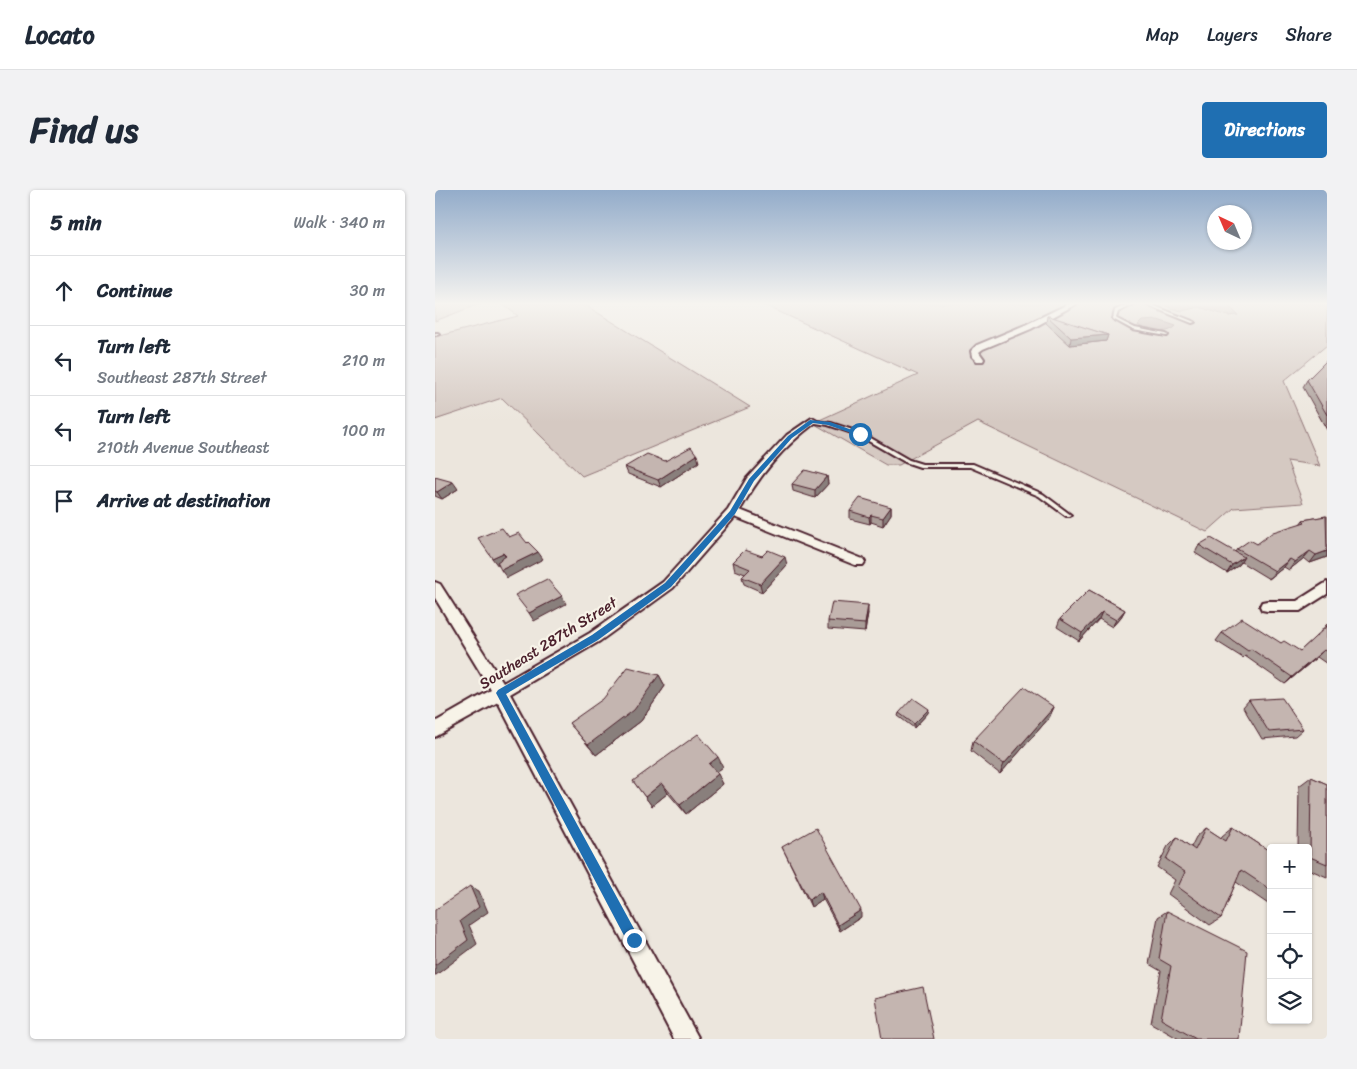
<!DOCTYPE html>
<html lang="en">
<head>
<meta charset="utf-8">
<style>
	body { margin:0; font-family:Sriracha,sans-serif; background:#f2f2f3; color:#1f2937 }
	.controls { position:absolute; right:15px; bottom:15px; display:grid; overflow:hidden; border-radius:5px; box-shadow:0 1px 4px #0004 }
	.controls button { width:45px; height:45px; display:grid; place-items:center; padding:0; border:0; border-bottom:1px solid #e0e1e3; background:#fff; color:#1f2937; font:25px sans-serif }
	.compass { position:absolute; left:772px; top:15px; width:45px; height:45px; border-radius:50%; background:#fff; box-shadow:0 1px 4px #0004; rotate:316deg }
	.stop { position:absolute; width:15px; height:15px; margin:-11px; border:4px solid #1f6fb2; border-radius:50%; background:#fff }
	.stop.end { background:#1f6fb2; border-color:#fff; box-shadow:0 1px 5px #0008 }
	.list { margin:0; padding:0; list-style:none }
	h2 { display:flex; justify-content:space-between; align-items:center; height:65px; margin:0; padding:0 20px; font-size:21px }
	h2 small { font-size:16px; font-weight:400; color:#747a83 }
	.list li { display:grid; grid-template-columns:32px 1fr auto; gap:15px; align-items:center; box-sizing:border-box; height:70px; padding:0 20px; border-top:1px solid #e0e1e3 }
	.list b { display:block; font-size:19px; white-space:nowrap }
	.list p { margin:0; font-size:16px; white-space:nowrap; color:#747a83 }
	.list em { font-size:16px; font-style:normal; color:#747a83 }
	.icon { flex:none; width:28px; height:28px; fill:none; stroke:currentColor; stroke-width:2; stroke-linecap:round; stroke-linejoin:round }
	.map { position:relative; flex:none; width:892px; height:849px; overflow:hidden; border-radius:5px }
	header { display:flex; align-items:center; gap:30px; box-sizing:border-box; height:70px; padding:0 25px; background:#fff; border-bottom:1px solid #e0e1e3 }
	header strong { font-size:24px }
	nav { display:flex; gap:28px; margin-inline-start:auto; font-size:18px }
	.intro { display:flex; align-items:center; justify-content:space-between; box-sizing:border-box; height:120px; padding:0 30px }
	h1 { margin:0; font-size:35px }
	.button { padding:12px 22px; border-radius:5px; background:#1f6fb2; color:#fff; font-size:18px; font-weight:700 }
	main { display:flex; gap:30px; padding:0 30px }
	aside { flex:1; background:#fff; border-radius:5px; box-shadow:0 1px 4px #0004 }
	.map>svg:first-child { display:block }
	.green { fill:#d5c9c2; stroke:#907476 }
	.water { fill:#b39f9d; stroke:#896c6f }
	.lines { fill:none; stroke-linecap:round; stroke-linejoin:round }
	.service-casing { stroke:#4a1f2b; stroke-width:4 }
	.minor-casing { stroke:#4a1f2b; stroke-width:4 }
	.service { fill:#f7f3e8; fill-rule:evenodd }
	.minor { fill:#f7f3e8; fill-rule:evenodd }
	.wall { fill:#a99c97; stroke:#4a1f2b }
	.shaded-wall { fill:#897f7b; stroke:#4a1f2b }
	.building { fill:#c4b5b0; stroke:#4a1f2b }
	.route { fill:#1f6fb2 }
	.labels { text-anchor:middle; dominant-baseline:central; stroke-width:4.5; stroke-linejoin:round; paint-order:stroke }
	.street-label { font-size:15px; fill:#4a1f2b; stroke:#f7f3e8 }
</style>
</head>
<body>
<header>
<strong>Locato</strong>
<nav><a>Map</a><a>Layers</a><a>Share</a></nav>
</header>
<div class="intro"><h1>Find us</h1><a class="button">Directions</a></div>
<main>
<aside>
<h2>5 min<small>Walk · 340 m</small></h2>
<ul class="list">
<li><svg class="icon" aria-label="ahead" viewBox="0 0 24 24"><path d="M12 20V5M6 11l6-6 6 6"/></svg><div><b>Continue</b></div><em>30 m</em></li>
<li><svg class="icon" aria-label="left" viewBox="0 0 24 24"><path d="M17 20v-9H6M10 6l-5 5 5 5"/></svg><div><b>Turn left</b><p>Southeast 287th Street</p></div><em>210 m</em></li>
<li><svg class="icon" aria-label="left" viewBox="0 0 24 24"><path d="M17 20v-9H6M10 6l-5 5 5 5"/></svg><div><b>Turn left</b><p>210th Avenue Southeast</p></div><em>100 m</em></li>
<li><svg class="icon" aria-label="arrive" viewBox="0 0 24 24"><path d="M6 21V4h12l-3 4 3 4H6"/></svg><div><b>Arrive at destination</b></div></li>
</ul>
</aside>
<div class="map">
<svg width="892" height="849" viewBox="0 0 892 849">
	<rect width="100%" height="100%" fill="#ece6dd"/>
	<filter id="ink" filterUnits="userSpaceOnUse"><feTurbulence type="fractalNoise" baseFrequency=".02" numOctaves="2"/><feDisplacementMap in="SourceGraphic" scale="10" xChannelSelector="R" yChannelSelector="G"/><feConvolveMatrix kernelMatrix="1 2 1 2 8 2 1 2 1" color-interpolation-filters="sRGB"/></filter>
	<g filter="url(#ink)">
		<path class="green" d="M 0,113 L 47,113 L 0,131 Z
			M 66,113 L 147,113 L 315,217 L 147,286 L 67,208 L 0,230 L 0,147 L 83,126 Z
			M 336,113 L 879,113 L 892,117 L 892,155 L 849,191 L 885,276 L 852,271 L 868,313 L 799,318 L 772,342 L 543,232 L 464,275 L 451,275 L 378,233 L 483,185 L 329,115 Z"/>
		<path class="water" d="M 727,113 L 787,113 L 793,115 L 803,125 L 793,126 L 764,117 L 747,121 L 735,118 Z
			M 723,130 L 741,136 C 733,145 712,142 703,135 L 707,131 Z"/>
		<g class="lines">
			<g class="service-casing">
				<path id="service" d="M 696,113 L 701,113 L 683,122 L 681,128 L 682,129 L 700,138 L 731,144 L 733,145 L 732,146 L 698,140 L 678,129 L 680,120 Z
					M 707,113 L 712,113 L 760,132 L 757,133 Z
					M 0,143 L 3,143 L 4,144 L 0,145 Z
					M 375,230 L 396,233 L 427,243 L 474,270 L 487,274 L 538,274 L 608,304 L 636,325 L 635,326 L 631,326 L 604,306 L 535,277 L 485,277 L 470,272 L 423,245 L 393,235 L 375,232 Z"/>
			</g>
			<g class="minor-casing">
				<path id="minor" d="M 635,113 L 643,113 L 596,139 L 548,159 L 544,162 L 549,169 L 548,171 L 542,171 L 537,166 L 536,161 L 542,155 L 590,135 Z
					M 377,228 L 382,231 L 380,233 C 347,258 325,284 305,320 L 428,369 L 430,372 L 428,375 L 420,375 L 300,327 L 238,398 L 165,451 L 75,504 L 264,849 L 239,849 L 63,512 L 0,547 L 0,532 L 56,500 L 0,408 L 0,392 L 5,394 L 68,493 L 155,443 L 228,392 L 293,320 L 312,288 L 352,245 Z
					M 892,392 L 892,404 L 865,421 L 832,421 L 827,420 L 825,416 L 827,412 L 832,411 L 862,411 Z"/>
			</g>
			<use href="#service" class="service"/>
			<use href="#minor" class="minor"/>
		</g>
		<path class="wall" d="M 612,126 L 673,145 L 671,151 L 635,155 L 611,133 Z
			M 892,170 L 892,240 L 868,197 L 872,190 Z
			M 230,271 L 264,272 L 226,297 L 193,284 L 190,277 Z
			M 392,286 L 393,294 L 380,308 L 358,301 L 357,294 Z
			M 0,287 L 23,299 L 7,309 L 0,306 Z
			M 456,317 L 456,324 L 448,336 L 436,332 L 435,334 L 415,329 L 415,321 Z
			M 892,326 L 892,367 L 875,373 L 869,368 L 854,380 L 849,377 L 834,389 L 806,372 L 804,375 L 792,383 L 760,363 L 764,355 L 800,362 L 802,359 L 822,354 L 865,334 L 868,330 Z
			M 327,366 L 352,375 L 327,402 L 309,394 L 307,387 L 310,384 L 300,380 L 298,372 Z
			M 654,400 L 690,420 L 686,427 L 677,437 L 664,429 L 644,451 L 622,437 L 625,429 Z
			M 433,423 L 430,442 L 393,439 L 393,431 Z
			M 892,434 L 892,474 L 882,467 L 850,494 L 810,466 L 808,468 L 781,451 L 787,443 L 846,453 L 865,461 L 886,442 L 885,442 Z
			M 224,485 L 230,496 L 206,531 L 161,565 L 134,533 Z
			M 814,510 L 868,539 L 860,546 L 827,549 L 808,517 Z
			M 619,517 L 614,528 L 565,584 L 536,561 L 538,551 Z
			M 464,523 L 493,523 L 479,538 L 463,526 Z
			M 288,577 L 281,582 L 288,594 L 251,624 L 233,603 L 217,616 L 198,591 Z
			M 876,587 L 892,594 L 892,687 L 873,679 L 873,658 L 863,658 L 864,596 Z
			M 798,637 L 836,662 L 836,716 L 801,692 L 786,728 L 775,735 L 733,704 L 740,690 L 722,677 L 733,656 L 742,647 L 756,657 L 761,647 L 771,638 L 786,648 L 787,646 Z
			M 347,657 L 426,727 L 405,741 L 388,709 L 376,717 L 351,665 Z
			M 732,721 L 804,849 L 744,849 L 716,833 L 726,781 L 714,774 L 723,727 Z"/>
		<path class="shaded-wall" d="M 673,145 L 671,151 L 635,155 L 636,148 Z
			M 262,265 L 264,272 L 226,297 L 223,290 Z
			M 392,286 L 393,294 L 380,308 L 380,300 Z
			M 18,292 L 23,299 L 7,309 L 2,302 Z
			M 456,317 L 456,324 L 448,336 L 448,328 Z
			M 436,325 L 436,332 L 435,334 L 434,327 Z
			M 875,361 L 869,368 L 854,380 L 860,372 Z
			M 892,361 L 892,367 L 875,373 L 881,365 Z
			M 103,362 L 108,369 L 72,388 L 66,380 Z
			M 68,363 L 73,371 L 63,376 L 57,368 Z
			M 350,367 L 352,375 L 327,402 L 325,394 Z
			M 809,367 L 804,375 L 792,383 L 797,375 Z
			M 855,369 L 849,377 L 834,389 L 840,381 Z
			M 127,406 L 131,414 L 99,431 L 94,423 Z
			M 433,415 L 433,423 L 430,442 L 430,434 Z
			M 690,420 L 686,427 L 677,437 L 681,430 Z
			M 667,422 L 664,429 L 644,451 L 647,443 Z
			M 889,460 L 882,467 L 850,494 L 857,487 Z
			M 224,485 L 230,496 L 206,531 L 161,565 L 153,555 Z
			M 619,517 L 614,528 L 565,584 L 569,574 Z
			M 494,519 L 493,523 L 479,538 L 479,534 Z
			M 283,567 L 288,577 L 279,584 L 274,574 Z
			M 283,584 L 288,594 L 251,624 L 245,615 Z
			M 227,593 L 233,603 L 217,616 L 210,607 Z
			M 35,696 L 44,701 L 53,722 L 34,735 L 42,754 L 1,785 L 0,785 L 0,775 Z
			M 386,702 L 388,709 L 376,717 L 374,710 Z
			M 426,720 L 426,727 L 405,741 L 403,735 Z"/>
		<path class="building" d="M 612,126 L 614,126 L 673,145 L 636,148 Z
			M 892,170 L 892,225 L 872,190 Z
			M 256,257 L 262,265 L 223,290 L 190,277 L 212,264 L 230,271 Z
			M 370,280 L 392,286 L 380,300 L 357,294 Z
			M 0,287 L 18,292 L 2,302 L 0,301 Z
			M 425,308 L 456,317 L 448,328 L 436,325 L 434,327 L 415,321 Z
			M 891,326 L 892,361 L 881,365 L 875,361 L 860,372 L 855,369 L 840,381 L 802,359 L 815,350 L 822,354 L 838,342 L 870,332 L 868,330 Z
			M 67,338 L 74,347 L 84,343 L 92,353 L 93,352 L 103,362 L 66,380 L 62,372 L 71,366 L 68,363 L 57,368 L 43,348 Z
			M 776,348 L 809,367 L 797,375 L 764,355 Z
			M 310,360 L 327,366 L 333,360 L 350,367 L 325,394 L 307,387 L 315,379 L 298,372 Z
			M 112,389 L 127,406 L 94,423 L 80,405 Z
			M 654,400 L 690,420 L 681,430 L 667,422 L 647,443 L 625,429 Z
			M 397,412 L 433,415 L 430,434 L 393,431 Z
			M 807,428 L 846,453 L 849,451 L 865,461 L 892,436 L 892,462 L 889,460 L 857,487 L 816,459 L 813,461 L 787,443 Z
			M 193,477 L 224,485 L 199,520 L 153,555 L 134,533 L 168,509 Z
			M 589,497 L 619,517 L 569,574 L 538,551 Z
			M 478,508 L 494,519 L 479,534 L 464,523 Z
			M 847,508 L 868,539 L 834,542 L 814,510 Z
			M 263,544 L 283,567 L 274,574 L 283,584 L 245,615 L 227,593 L 210,607 L 198,591 Z
			M 876,587 L 892,594 L 892,674 L 875,667 Z
			M 798,637 L 836,662 L 836,700 L 806,680 L 786,728 L 743,697 L 750,682 L 731,669 L 742,647 L 760,660 L 771,638 L 791,651 Z
			M 381,638 L 426,720 L 403,735 L 386,702 L 374,710 L 347,657 Z
			M 35,696 L 44,717 L 25,731 L 33,750 L 0,775 L 0,720 Z
			M 732,721 L 812,761 L 804,849 L 761,849 L 726,829 L 736,776 L 724,769 Z
			M 488,797 L 499,849 L 447,849 L 440,808 Z"/>
	</g>
	<linearGradient id="sky" x2="0" y2="1"><stop stop-color="#93acca"/><stop offset="0.49" stop-color="#f6f4f0"/><stop offset="1" stop-color="#f6f4f0" stop-opacity="0"/></linearGradient>
	<rect width="892" height="232" fill="url(#sky)"/>
	<path class="route" d="M 375,230 L 395,232 L 428,244 L 425,246 L 393,235 L 378,233 L 357,248 L 319,291 L 300,324 L 236,397 L 163,450 L 71,504 L 203,746 L 205,750 L 203,755 L 199,756 L 194,755 L 61,503 L 63,500 L 157,445 L 230,393 L 295,321 L 314,289 L 353,246 Z"/>
	<g class="labels">
		<g class="street-label">
			<text transform="translate(113 453) rotate(-32)">Southeast 287th Street</text>
		</g>
	</g>
</svg>
<div class="controls">
<button>+</button>
<button>−</button>
<button><svg class="icon" aria-label="locate" viewBox="0 0 24 24"><circle cx="12" cy="12" r="6"/><path d="M12 2v4M12 18v4M2 12h4M18 12h4"/></svg></button>
<button><svg class="icon" aria-label="layers" viewBox="0 0 24 24"><path d="M12 4l9 5-9 5-9-5zM3 14l9 5 9-5"/></svg></button>
</div>
<svg class="compass" viewBox="-18 -18 36 36"><path d="M0-13l5 13h-10z" fill="#e53935"/><path d="M0 13l5-13h-10z" fill="#747a83"/></svg>
<div class="stop" style="left:425px;top:244px"></div>
<div class="stop end" style="left:199px;top:750px"></div>
</div>
</main>
</body>
</html>
